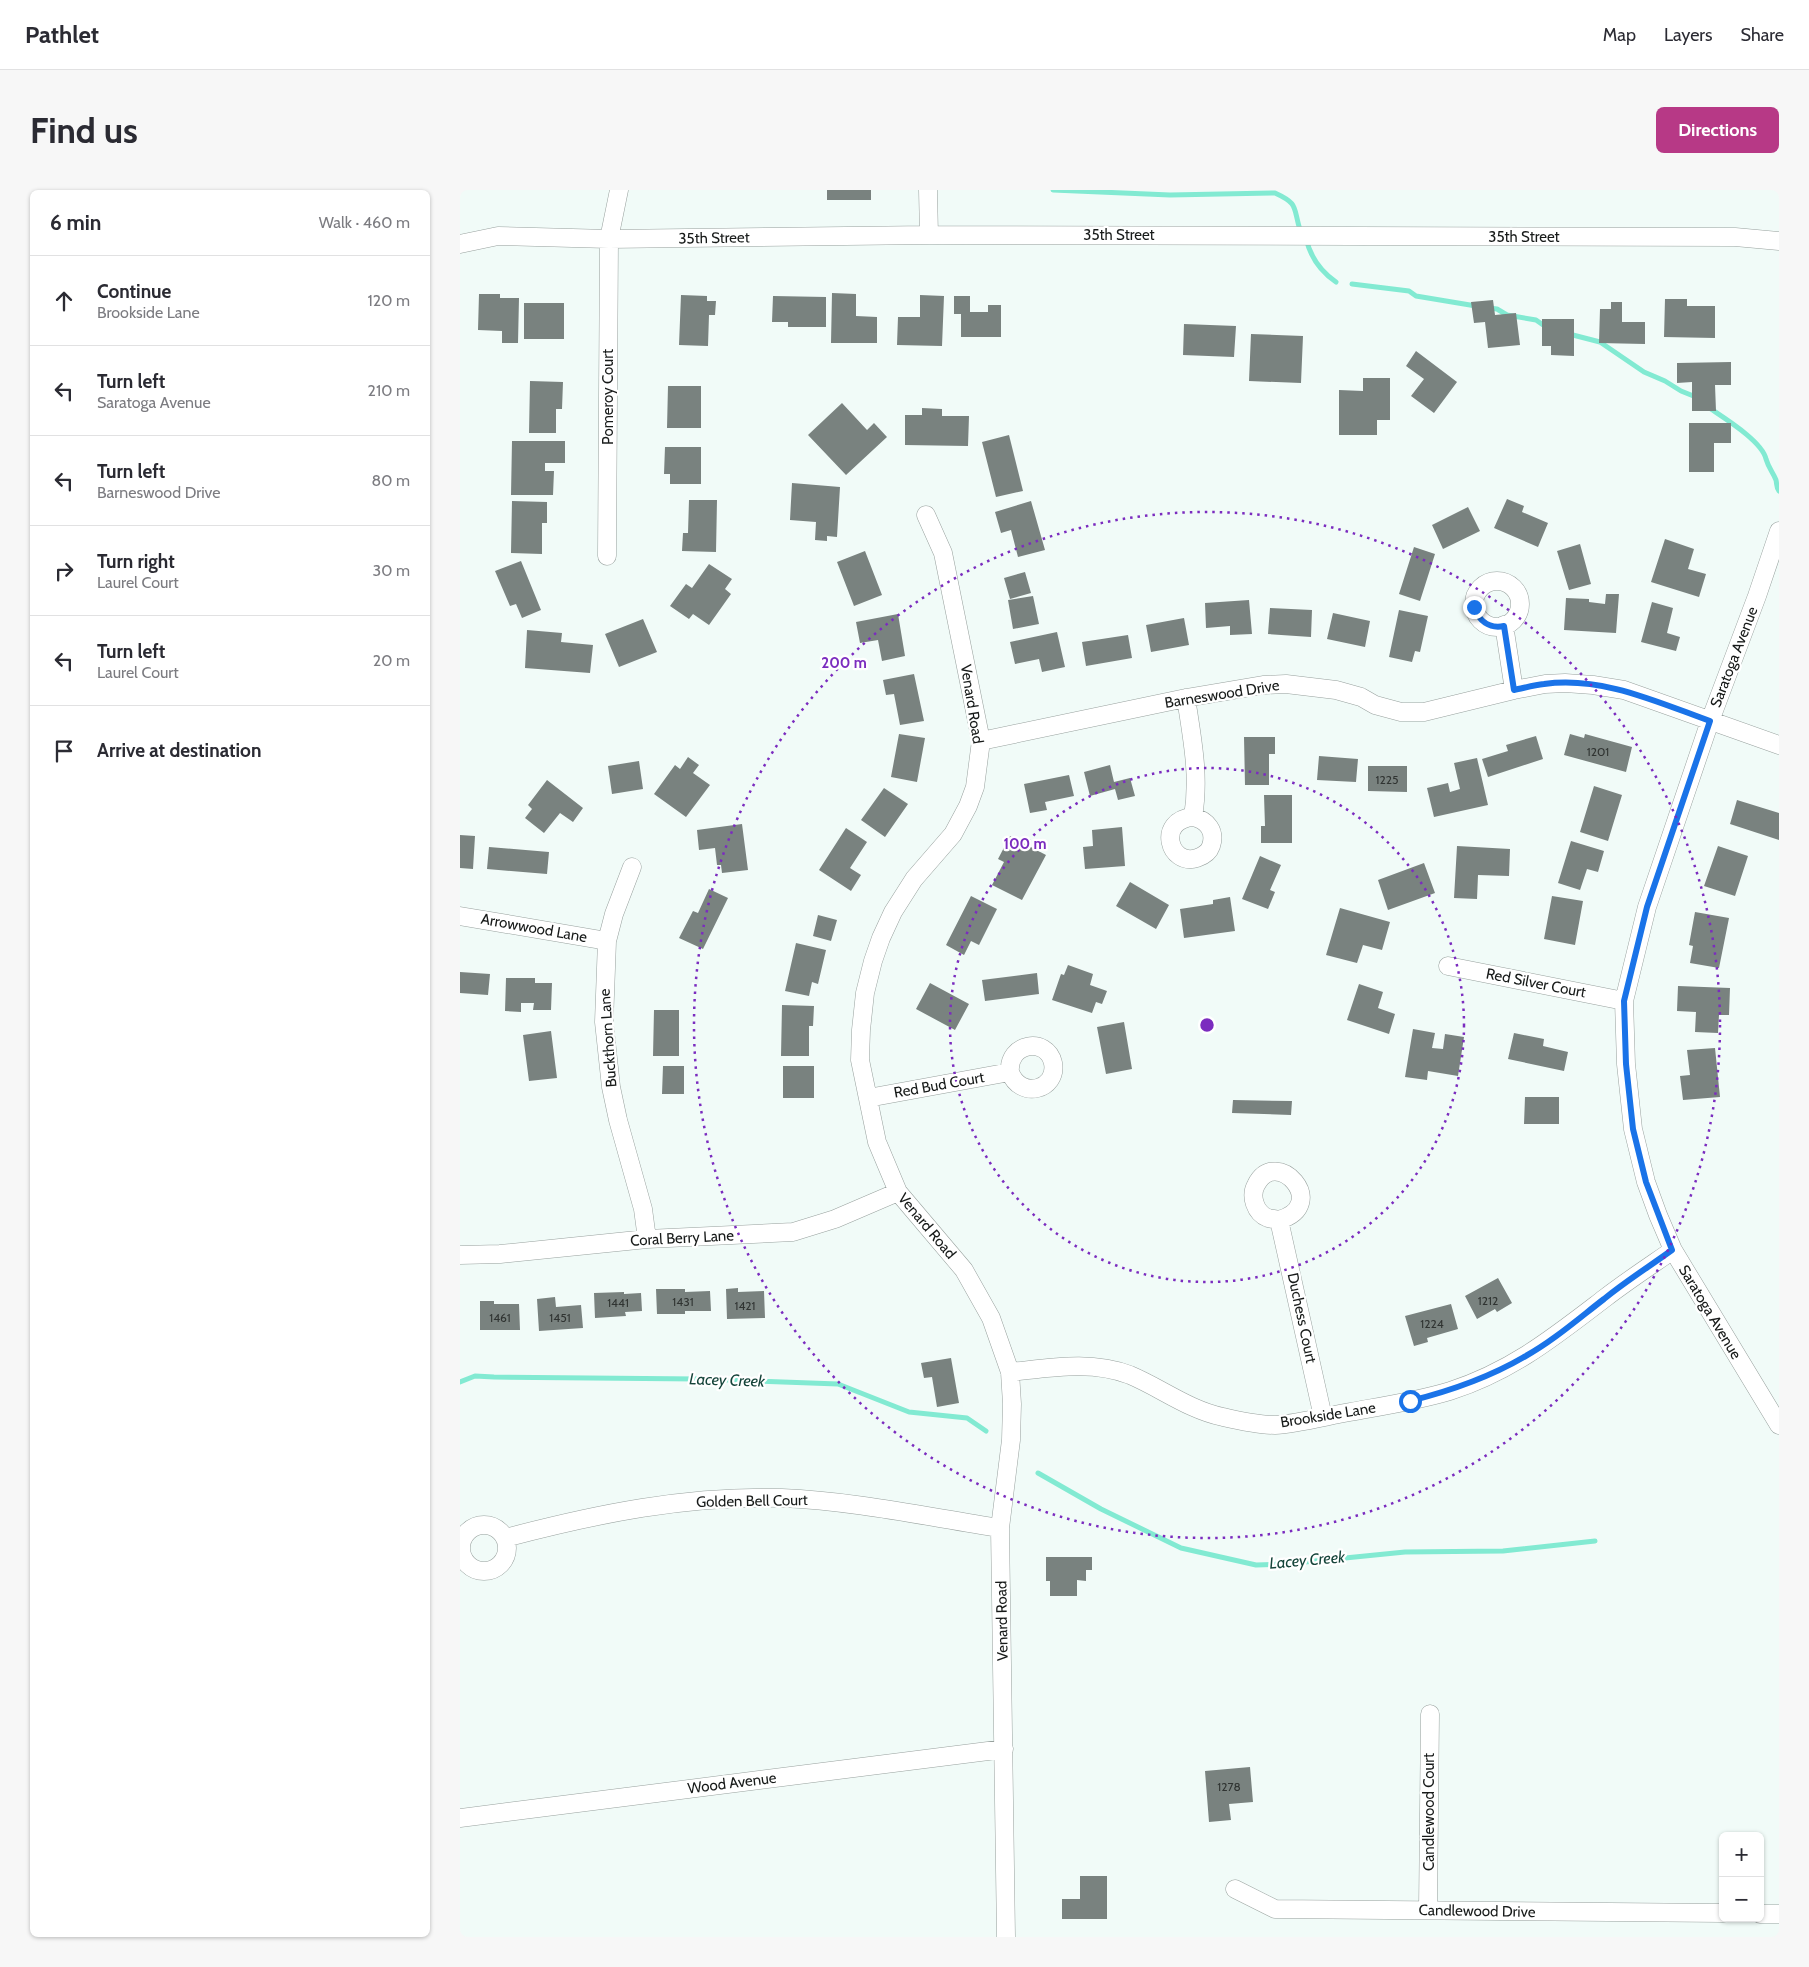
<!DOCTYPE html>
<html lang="en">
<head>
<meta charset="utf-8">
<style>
	body { margin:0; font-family:Cabin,sans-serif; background:#f7f7f7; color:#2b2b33 }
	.controls { position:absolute; right:15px; bottom:15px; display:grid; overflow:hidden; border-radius:8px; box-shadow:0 1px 4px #0004 }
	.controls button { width:45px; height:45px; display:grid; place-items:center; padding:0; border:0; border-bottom:1px solid #e1e1e2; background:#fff; color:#2b2b33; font:25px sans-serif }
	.stop { position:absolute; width:15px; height:15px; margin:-11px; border:4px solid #1a73e8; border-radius:50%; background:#fff }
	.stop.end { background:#1a73e8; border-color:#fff; box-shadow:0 1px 5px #0008 }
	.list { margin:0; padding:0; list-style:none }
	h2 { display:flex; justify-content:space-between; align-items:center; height:65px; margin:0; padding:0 20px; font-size:21px }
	h2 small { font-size:16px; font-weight:400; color:#7c7c81 }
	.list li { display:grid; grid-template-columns:32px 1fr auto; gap:15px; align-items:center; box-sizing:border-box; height:90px; padding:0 20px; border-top:1px solid #e1e1e2 }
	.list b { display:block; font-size:19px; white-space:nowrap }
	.list p { margin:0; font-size:16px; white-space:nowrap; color:#7c7c81 }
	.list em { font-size:16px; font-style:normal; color:#7c7c81 }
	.icon { flex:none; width:28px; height:28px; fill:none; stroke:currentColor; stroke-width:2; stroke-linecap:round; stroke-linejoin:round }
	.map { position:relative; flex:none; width:1319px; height:1747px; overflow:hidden; border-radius:8px }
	header { display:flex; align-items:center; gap:30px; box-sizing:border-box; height:70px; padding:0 25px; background:#fff; border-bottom:1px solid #e1e1e2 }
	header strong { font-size:24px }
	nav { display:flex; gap:28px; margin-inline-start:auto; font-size:18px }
	.intro { display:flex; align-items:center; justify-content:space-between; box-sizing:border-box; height:120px; padding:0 30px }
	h1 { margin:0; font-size:35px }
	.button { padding:12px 22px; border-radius:8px; background:#b73986; color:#fff; font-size:18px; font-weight:700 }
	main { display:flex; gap:30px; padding:0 30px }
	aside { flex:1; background:#fff; border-radius:8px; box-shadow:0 1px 4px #0004 }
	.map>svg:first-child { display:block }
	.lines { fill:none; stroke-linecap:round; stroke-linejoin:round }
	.stream { stroke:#82ead2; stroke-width:5 }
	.building { fill:#79827f }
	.street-casing { stroke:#98a19e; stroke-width:19 }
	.street { stroke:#fff; stroke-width:18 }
	.route { stroke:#1a73e8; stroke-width:6 }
	.ring { fill:none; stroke:#7b2cbf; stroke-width:2.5; stroke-dasharray:2.5 5 }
	.labels { text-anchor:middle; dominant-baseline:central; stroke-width:4.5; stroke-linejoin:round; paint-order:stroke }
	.number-label { font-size:12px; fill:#303432 }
	.street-label { font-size:15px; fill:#171a19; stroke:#fff }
	.water-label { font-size:16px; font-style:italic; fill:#15443a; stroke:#fff }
	.centre { fill:#7b2cbf; stroke:#fff; stroke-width:2.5 }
	.ring-label { font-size:15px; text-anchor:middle; font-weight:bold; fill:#7b2cbf; stroke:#fff; stroke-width:4.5; stroke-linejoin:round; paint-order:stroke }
</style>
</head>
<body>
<header>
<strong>Pathlet</strong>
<nav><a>Map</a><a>Layers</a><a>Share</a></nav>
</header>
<div class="intro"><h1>Find us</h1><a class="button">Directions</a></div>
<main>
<aside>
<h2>6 min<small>Walk · 460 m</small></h2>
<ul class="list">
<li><svg class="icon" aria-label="ahead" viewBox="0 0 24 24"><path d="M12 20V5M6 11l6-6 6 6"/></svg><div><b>Continue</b><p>Brookside Lane</p></div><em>120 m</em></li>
<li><svg class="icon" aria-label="left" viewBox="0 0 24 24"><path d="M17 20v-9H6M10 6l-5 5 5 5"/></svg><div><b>Turn left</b><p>Saratoga Avenue</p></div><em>210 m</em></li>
<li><svg class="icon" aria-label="left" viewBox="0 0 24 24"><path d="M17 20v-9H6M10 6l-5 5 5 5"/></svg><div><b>Turn left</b><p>Barneswood Drive</p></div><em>80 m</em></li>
<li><svg class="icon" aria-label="right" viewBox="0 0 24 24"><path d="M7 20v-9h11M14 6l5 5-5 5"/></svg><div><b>Turn right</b><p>Laurel Court</p></div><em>30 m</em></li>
<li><svg class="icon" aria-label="left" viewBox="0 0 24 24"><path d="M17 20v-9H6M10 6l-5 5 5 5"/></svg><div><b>Turn left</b><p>Laurel Court</p></div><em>20 m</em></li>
<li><svg class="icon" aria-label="arrive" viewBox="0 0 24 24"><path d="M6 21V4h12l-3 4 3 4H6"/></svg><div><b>Arrive at destination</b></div></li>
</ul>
</aside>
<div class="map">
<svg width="1319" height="1747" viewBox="0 0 1319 1747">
	<rect width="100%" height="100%" fill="#f1fbf8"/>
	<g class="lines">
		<path class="stream" d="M 593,0 L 710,5 L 815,3 C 839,14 833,17 840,40
			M 846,48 C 850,66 860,81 876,92
			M 892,94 L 949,101 L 956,106 L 1016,116
			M 1029,118 L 1037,119 L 1047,125 L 1076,130 L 1086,137
			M 1109,144 L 1140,152 L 1184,182 L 1205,191 L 1221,201 L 1236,207
			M 1248,217 C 1264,228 1302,251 1306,269 C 1309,279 1313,282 1316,290 C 1317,294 1316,297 1319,301
			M 0,1192 L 15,1186 L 34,1187 L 238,1189 L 378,1194 L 449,1222 L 507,1228 L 526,1241
			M 578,1283 L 641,1319 L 721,1358 L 796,1375 L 825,1374 L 945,1362 L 1043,1361 L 1135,1351"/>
	</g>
	<path class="building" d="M 367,0 L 411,0 L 411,10 L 367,10 Z
		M 372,103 L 396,104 L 396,126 L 417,127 L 417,153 L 371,153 Z
		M 19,104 L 40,104 L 40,108 L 59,108 L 58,153 L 42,153 L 42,141 L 18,140 Z
		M 221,105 L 247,106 L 247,111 L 256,111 L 255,125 L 249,125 L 248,156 L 219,155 Z
		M 460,105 L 484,106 L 482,156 L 437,155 L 438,127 L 460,127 Z
		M 313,106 L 366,107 L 366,137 L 328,137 L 328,132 L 312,132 Z
		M 494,106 L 510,106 L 510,122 L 528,122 L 528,115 L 541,115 L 541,147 L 501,147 L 501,124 L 494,124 Z
		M 1205,109 L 1227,109 L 1227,116 L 1255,116 L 1255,148 L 1204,147 Z
		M 1033,110 L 1035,125 L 1056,123 L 1060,155 L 1028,158 L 1025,132 L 1014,133 L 1011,112 Z
		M 1151,112 L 1162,112 L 1162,132 L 1185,132 L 1185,154 L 1139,153 L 1140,119 L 1151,119 Z
		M 64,113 L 104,113 L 104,149 L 64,149 Z
		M 1082,129 L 1114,129 L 1114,166 L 1091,165 L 1091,156 L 1082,156 Z
		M 724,134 L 776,136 L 774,167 L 723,165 Z
		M 791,144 L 843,146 L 841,193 L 789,191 Z
		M 956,161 L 997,192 L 974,223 L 951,206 L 964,189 L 946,176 Z
		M 1271,172 L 1271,195 L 1255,195 L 1256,221 L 1232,221 L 1232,192 L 1217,193 L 1217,173 Z
		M 903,188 L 930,188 L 930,230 L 917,230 L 917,245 L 879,245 L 879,200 L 903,201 Z
		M 70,191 L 103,192 L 102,219 L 96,219 L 96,243 L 69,243 Z
		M 208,196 L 241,196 L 241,238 L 207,238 Z
		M 382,213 L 407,240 L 414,233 L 427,247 L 386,285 L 348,245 Z
		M 462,218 L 482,219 L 482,226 L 509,226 L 508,256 L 445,255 L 445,225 L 462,225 Z
		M 1229,233 L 1271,233 L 1271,253 L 1254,253 L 1254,282 L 1229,282 Z
		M 549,245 L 563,301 L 536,307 L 522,252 Z
		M 52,251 L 105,251 L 105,273 L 85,273 L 85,281 L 94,281 L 93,305 L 51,305 Z
		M 205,257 L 241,257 L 241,294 L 210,294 L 210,284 L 204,284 Z
		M 332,293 L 380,297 L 377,347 L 367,346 L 367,351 L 355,350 L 356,332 L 330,330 Z
		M 1047,309 L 1064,316 L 1062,322 L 1088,333 L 1078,357 L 1034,338 Z
		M 229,310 L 257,310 L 256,362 L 222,361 L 223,343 L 228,343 Z
		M 52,311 L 87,312 L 87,333 L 82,333 L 82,364 L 51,363 Z
		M 571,311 L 585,360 L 558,367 L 551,340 L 541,343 L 535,322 Z
		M 1008,317 L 1020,341 L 983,359 L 972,335 Z
		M 1205,349 L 1234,359 L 1228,379 L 1246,384 L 1239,407 L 1191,392 Z
		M 1120,354 L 1131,394 L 1109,400 L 1097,361 Z
		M 954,357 L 975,364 L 960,411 L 939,404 Z
		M 405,361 L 422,405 L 394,416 L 377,372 Z
		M 61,371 L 81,420 L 62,428 L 56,414 L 50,416 L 35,381 Z
		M 249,374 L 272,389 L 265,399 L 271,404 L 249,435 L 233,424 L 229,429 L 210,416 L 226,394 L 232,398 Z
		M 565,382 L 571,403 L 550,409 L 544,388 Z
		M 1146,404 L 1159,404 L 1156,443 L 1104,440 L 1106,408 L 1129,409 L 1129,412 L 1145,414 Z
		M 573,406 L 579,434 L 553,439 L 548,410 Z
		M 789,410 L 792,444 L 770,445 L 770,436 L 746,438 L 745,413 Z
		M 1192,412 L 1213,418 L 1207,443 L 1220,447 L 1216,461 L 1181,452 Z
		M 810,418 L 852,420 L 851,447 L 808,444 Z
		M 939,420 L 968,426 L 960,462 L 955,461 L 952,472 L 929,467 Z
		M 873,423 L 910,431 L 905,457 L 867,449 Z
		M 438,424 L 445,466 L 422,471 L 418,450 L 400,453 L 396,432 Z
		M 724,428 L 729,455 L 691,462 L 686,435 Z
		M 183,429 L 197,462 L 159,477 L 145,444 Z
		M 67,440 L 102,443 L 101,452 L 133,455 L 130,483 L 65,478 Z
		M 597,442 L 605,477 L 582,482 L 579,469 L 555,474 L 550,452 Z
		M 668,445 L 672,468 L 626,476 L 622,452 Z
		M 454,484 L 464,531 L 440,535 L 434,504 L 426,505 L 423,490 Z
		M 439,544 L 465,548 L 457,592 L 431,587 Z
		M 1110,544 L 1124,548 L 1125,544 L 1172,557 L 1166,582 L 1104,565 Z
		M 1076,546 L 1083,569 L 1028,587 L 1022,569 L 1048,561 L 1046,555 Z
		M 784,547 L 815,547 L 815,564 L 809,564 L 809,595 L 785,595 Z
		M 859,566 L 898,569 L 896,592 L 857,590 Z
		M 228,567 L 239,575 L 233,583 L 250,595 L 226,627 L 194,604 L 215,575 L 220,579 Z
		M 1017,568 L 1028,615 L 974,627 L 967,598 L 988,593 L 990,602 L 1000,599 L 994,573 Z
		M 179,571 L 183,599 L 152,604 L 148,576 Z
		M 650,575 L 654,592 L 670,588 L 675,606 L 658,610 L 655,599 L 630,606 L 624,582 Z
		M 908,576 L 947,576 L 947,602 L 908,601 Z
		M 609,585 L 614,606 L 585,612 L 587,620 L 570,623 L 564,594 Z
		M 87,590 L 123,618 L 113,632 L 100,623 L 84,643 L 65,628 L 72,619 L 68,615 Z
		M 1134,596 L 1162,605 L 1148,651 L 1120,642 Z
		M 424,598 L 448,614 L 425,647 L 401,630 Z
		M 804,605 L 832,605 L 832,653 L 801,653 L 801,636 L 805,636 Z
		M 1277,610 L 1319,623 L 1319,650 L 1270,634 Z
		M 282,634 L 288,680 L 262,683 L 261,675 L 257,675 L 255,658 L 239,660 L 237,640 Z
		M 662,637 L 665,676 L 625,679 L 623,657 L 633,656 L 632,640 Z
		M 386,638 L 407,652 L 390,678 L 401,685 L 391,701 L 359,680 Z
		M 0,645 L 15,646 L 13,679 L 0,678 Z
		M 550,646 L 586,665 L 562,710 L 532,695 L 544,672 L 538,669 Z
		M 1111,651 L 1144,661 L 1138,682 L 1127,679 L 1120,700 L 1098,693 Z
		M 997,656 L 1050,659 L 1049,686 L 1018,685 L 1017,709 L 994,708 Z
		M 1258,656 L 1288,666 L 1275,706 L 1244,696 Z
		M 29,657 L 89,662 L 87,684 L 27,679 Z
		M 800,666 L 821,675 L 810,700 L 815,702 L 808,719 L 782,709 Z
		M 964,673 L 975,703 L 928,720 L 918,690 Z
		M 670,692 L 709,715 L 696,739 L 656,716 Z
		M 249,699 L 268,708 L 243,759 L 219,748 L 233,721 L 238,723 Z
		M 511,706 L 537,719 L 519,755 L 511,751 L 504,765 L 486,755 Z
		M 1092,706 L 1123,711 L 1115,755 L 1084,749 Z
		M 770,707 L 775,741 L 724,748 L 720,719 L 753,714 L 753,710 Z
		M 880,718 L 930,732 L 922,760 L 903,755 L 897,773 L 866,765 Z
		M 1235,722 L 1269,728 L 1259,778 L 1230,773 L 1233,756 L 1229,755 Z
		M 358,725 L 377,730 L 371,751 L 353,746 Z
		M 336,753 L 366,760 L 358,794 L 352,792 L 349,806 L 325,801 Z
		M 608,775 L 633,784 L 630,795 L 647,801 L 642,814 L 636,812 L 632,823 L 592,810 L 601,784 L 604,785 Z
		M 0,782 L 30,784 L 28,805 L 0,803 Z
		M 577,783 L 579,804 L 525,811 L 522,790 Z
		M 46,788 L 75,788 L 75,793 L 92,793 L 91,820 L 73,820 L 74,813 L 61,813 L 61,822 L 45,821 Z
		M 470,793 L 509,814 L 495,840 L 456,819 Z
		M 899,794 L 923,802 L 918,818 L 935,824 L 929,844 L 887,830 Z
		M 1218,796 L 1270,798 L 1269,825 L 1259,825 L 1258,843 L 1235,842 L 1236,822 L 1217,821 Z
		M 322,815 L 354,816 L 353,836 L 349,836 L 349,866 L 321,866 Z
		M 194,820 L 219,820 L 219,866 L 193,866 Z
		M 664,832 L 672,879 L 646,884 L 637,837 Z
		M 953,839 L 975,843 L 972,858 L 983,859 L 985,844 L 1004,847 L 998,886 L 968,881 L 967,890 L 945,887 Z
		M 91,841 L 97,888 L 69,891 L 63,845 Z
		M 1054,843 L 1084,849 L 1083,856 L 1108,862 L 1104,881 L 1048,869 Z
		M 1255,858 L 1260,907 L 1223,910 L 1220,886 L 1230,885 L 1227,860 Z
		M 203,876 L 224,876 L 224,904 L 202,904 Z
		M 323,876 L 354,876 L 354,908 L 323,908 Z
		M 1065,907 L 1099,907 L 1099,934 L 1064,934 Z
		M 773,910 L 832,911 L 831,925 L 772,923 Z
		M 1038,1088 L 1052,1113 L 1037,1122 L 1035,1119 L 1017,1129 L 1005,1106 Z
		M 278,1098 L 278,1102 L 304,1101 L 305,1128 L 267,1129 L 266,1099 Z
		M 196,1099 L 225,1099 L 225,1102 L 250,1101 L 251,1121 L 225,1121 L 225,1124 L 197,1124 Z
		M 164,1102 L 164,1104 L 181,1103 L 182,1121 L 165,1122 L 166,1126 L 135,1128 L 134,1103 Z
		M 95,1107 L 96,1117 L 121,1115 L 123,1138 L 79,1141 L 77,1109 Z
		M 20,1111 L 34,1111 L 34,1114 L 59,1114 L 60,1140 L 20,1140 Z
		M 991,1114 L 998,1139 L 967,1148 L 968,1152 L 954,1156 L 945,1126 Z
		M 491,1168 L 499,1213 L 477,1217 L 472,1187 L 464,1188 L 461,1173 Z
		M 586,1367 L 632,1367 L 632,1380 L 626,1380 L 626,1391 L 617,1390 L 617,1406 L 590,1406 L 590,1391 L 586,1391 Z
		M 790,1577 L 793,1612 L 769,1614 L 771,1630 L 749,1632 L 745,1581 Z
		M 620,1686 L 647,1686 L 647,1729 L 602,1729 L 602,1709 L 620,1709 Z"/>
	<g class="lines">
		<g class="street-casing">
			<path id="street" d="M 468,0 L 469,45
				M 0,54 L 38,46 L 149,49 L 469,45 L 1275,47 L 1319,51
				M 466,325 L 483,363 L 521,551 L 515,597 L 508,616 L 493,644 L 454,689 L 433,722 L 421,748 L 413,771 L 405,803 L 401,840 L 400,870 L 417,952 L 438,1002 L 504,1080 L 531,1128 L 550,1182 L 552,1214 L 551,1250 L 540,1338 L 546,1747
				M 1319,341 L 1297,406 L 1250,531 L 1187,717 L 1164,811 L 1166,874 L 1173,939 L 1186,992 L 1198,1025 L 1213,1060 L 1319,1235
				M 147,366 L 149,49 L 159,0
				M1014 414a23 23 0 1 1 46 0a23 23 0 1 1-46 0Z
				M 1044,435 L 1054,500
				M 726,508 C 732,548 740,586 733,627 C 696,630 709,677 737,668 C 743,666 749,662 751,656 C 756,641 747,630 733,627
				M 521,551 L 726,508 L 803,495 L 826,494 L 876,500 L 901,507 L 915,515 L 941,522 L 964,522 L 1054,500 L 1085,494 L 1105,493 L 1133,495 L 1164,500 L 1319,555
				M 172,677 L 154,724 L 147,751 L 144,832 L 151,897 L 158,930 L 183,1019 L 187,1049
				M 0,726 L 147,751
				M 988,776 L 1164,811
				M 408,908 L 550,882 C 560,910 598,900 593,873 C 587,846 547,853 550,882
				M 819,1030 C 871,1015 816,955 796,995 C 790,1006 795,1023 808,1028 C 811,1029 816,1029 819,1030 L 863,1227
				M 0,1065 L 40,1064 L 187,1049 L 333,1042 L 375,1029 L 438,1002
				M 550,1182 C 590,1178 631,1170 670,1185 C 701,1198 729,1220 763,1227 C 780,1231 798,1235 815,1235 C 837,1234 867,1226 890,1222 C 923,1216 957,1211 990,1201 C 1052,1181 1094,1147 1145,1108 C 1167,1091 1190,1076 1213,1060
				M1 1358a23 23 0 1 1 46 0a23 23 0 1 1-46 0Z
				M 45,1348 C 136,1324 228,1305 322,1308 C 395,1311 468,1327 540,1338
				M 0,1628 L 544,1559
				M 775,1699 L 815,1719 L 1263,1723
				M 968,1720 L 970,1524
				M 1300,1724 L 1319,1724"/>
		</g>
		<use href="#street" class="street"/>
	</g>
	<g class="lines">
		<path class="route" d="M 950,1211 C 990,1201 1028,1188 1064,1167 C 1093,1151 1118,1129 1144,1109 C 1166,1091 1190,1076 1212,1060 L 1186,992 L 1173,939 L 1166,874 L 1164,811 L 1187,717 L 1250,531 C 1197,512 1142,486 1084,494 C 1074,495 1064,498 1054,500 L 1044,436 C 1029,439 1019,431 1014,417"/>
	</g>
	<g class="ring">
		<circle cx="747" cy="835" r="257"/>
		<circle cx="747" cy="835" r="513"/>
	</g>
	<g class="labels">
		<g class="number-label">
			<text x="1138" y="561">1201</text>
			<text x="927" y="589">1225</text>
			<text x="1028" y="1110">1212</text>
			<text x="223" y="1111">1431</text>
			<text x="158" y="1112">1441</text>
			<text x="285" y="1115">1421</text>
			<text x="40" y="1127">1461</text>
			<text x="100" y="1127">1451</text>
			<text x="972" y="1133">1224</text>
			<text x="769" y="1596">1278</text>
		</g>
		<g class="street-label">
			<text x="659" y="45">35th Street</text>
			<text x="1064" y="47">35th Street</text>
			<text transform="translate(254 48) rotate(-1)">35th Street</text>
			<text transform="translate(148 207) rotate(-90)">Pomeroy Court</text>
			<text transform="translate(1274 467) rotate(-69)">Saratoga Avenue</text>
			<text transform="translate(762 504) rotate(-9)">Barneswood Drive</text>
			<text transform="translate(512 514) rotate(81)">Venard Road</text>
			<text transform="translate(74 738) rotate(10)">Arrowwood Lane</text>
			<text transform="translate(1076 793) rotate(11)">Red Silver Court</text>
			<text transform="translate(148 848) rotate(-94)">Buckthorn Lane</text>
			<text transform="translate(479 895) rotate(-10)">Red Bud Court</text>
			<text transform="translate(467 1036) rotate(50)">Venard Road</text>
			<text transform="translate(222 1048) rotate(-3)">Coral Berry Lane</text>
			<text transform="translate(1250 1122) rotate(59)">Saratoga Avenue</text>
			<text transform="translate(842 1128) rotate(78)">Duchess Court</text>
			<text transform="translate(868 1225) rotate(-9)">Brookside Lane</text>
			<text transform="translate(292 1311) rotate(-1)">Golden Bell Court</text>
			<text transform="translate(542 1431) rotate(-91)">Venard Road</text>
			<text transform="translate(272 1593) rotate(-7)">Wood Avenue</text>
			<text transform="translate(969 1622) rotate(-90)">Candlewood Court</text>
			<text transform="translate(1017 1721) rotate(1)">Candlewood Drive</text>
		</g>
		<g class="water-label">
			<text transform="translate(267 1190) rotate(2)">Lacey Creek</text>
			<text transform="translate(847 1370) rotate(-5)">Lacey Creek</text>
		</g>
	</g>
	<circle cx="747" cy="835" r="8" class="centre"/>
	<g class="ring-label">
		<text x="384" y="478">200 m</text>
		<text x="565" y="659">100 m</text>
	</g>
</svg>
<div class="controls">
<button>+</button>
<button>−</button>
</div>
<div class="stop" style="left:950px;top:1211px"></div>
<div class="stop end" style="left:1014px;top:417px"></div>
</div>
</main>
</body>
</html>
